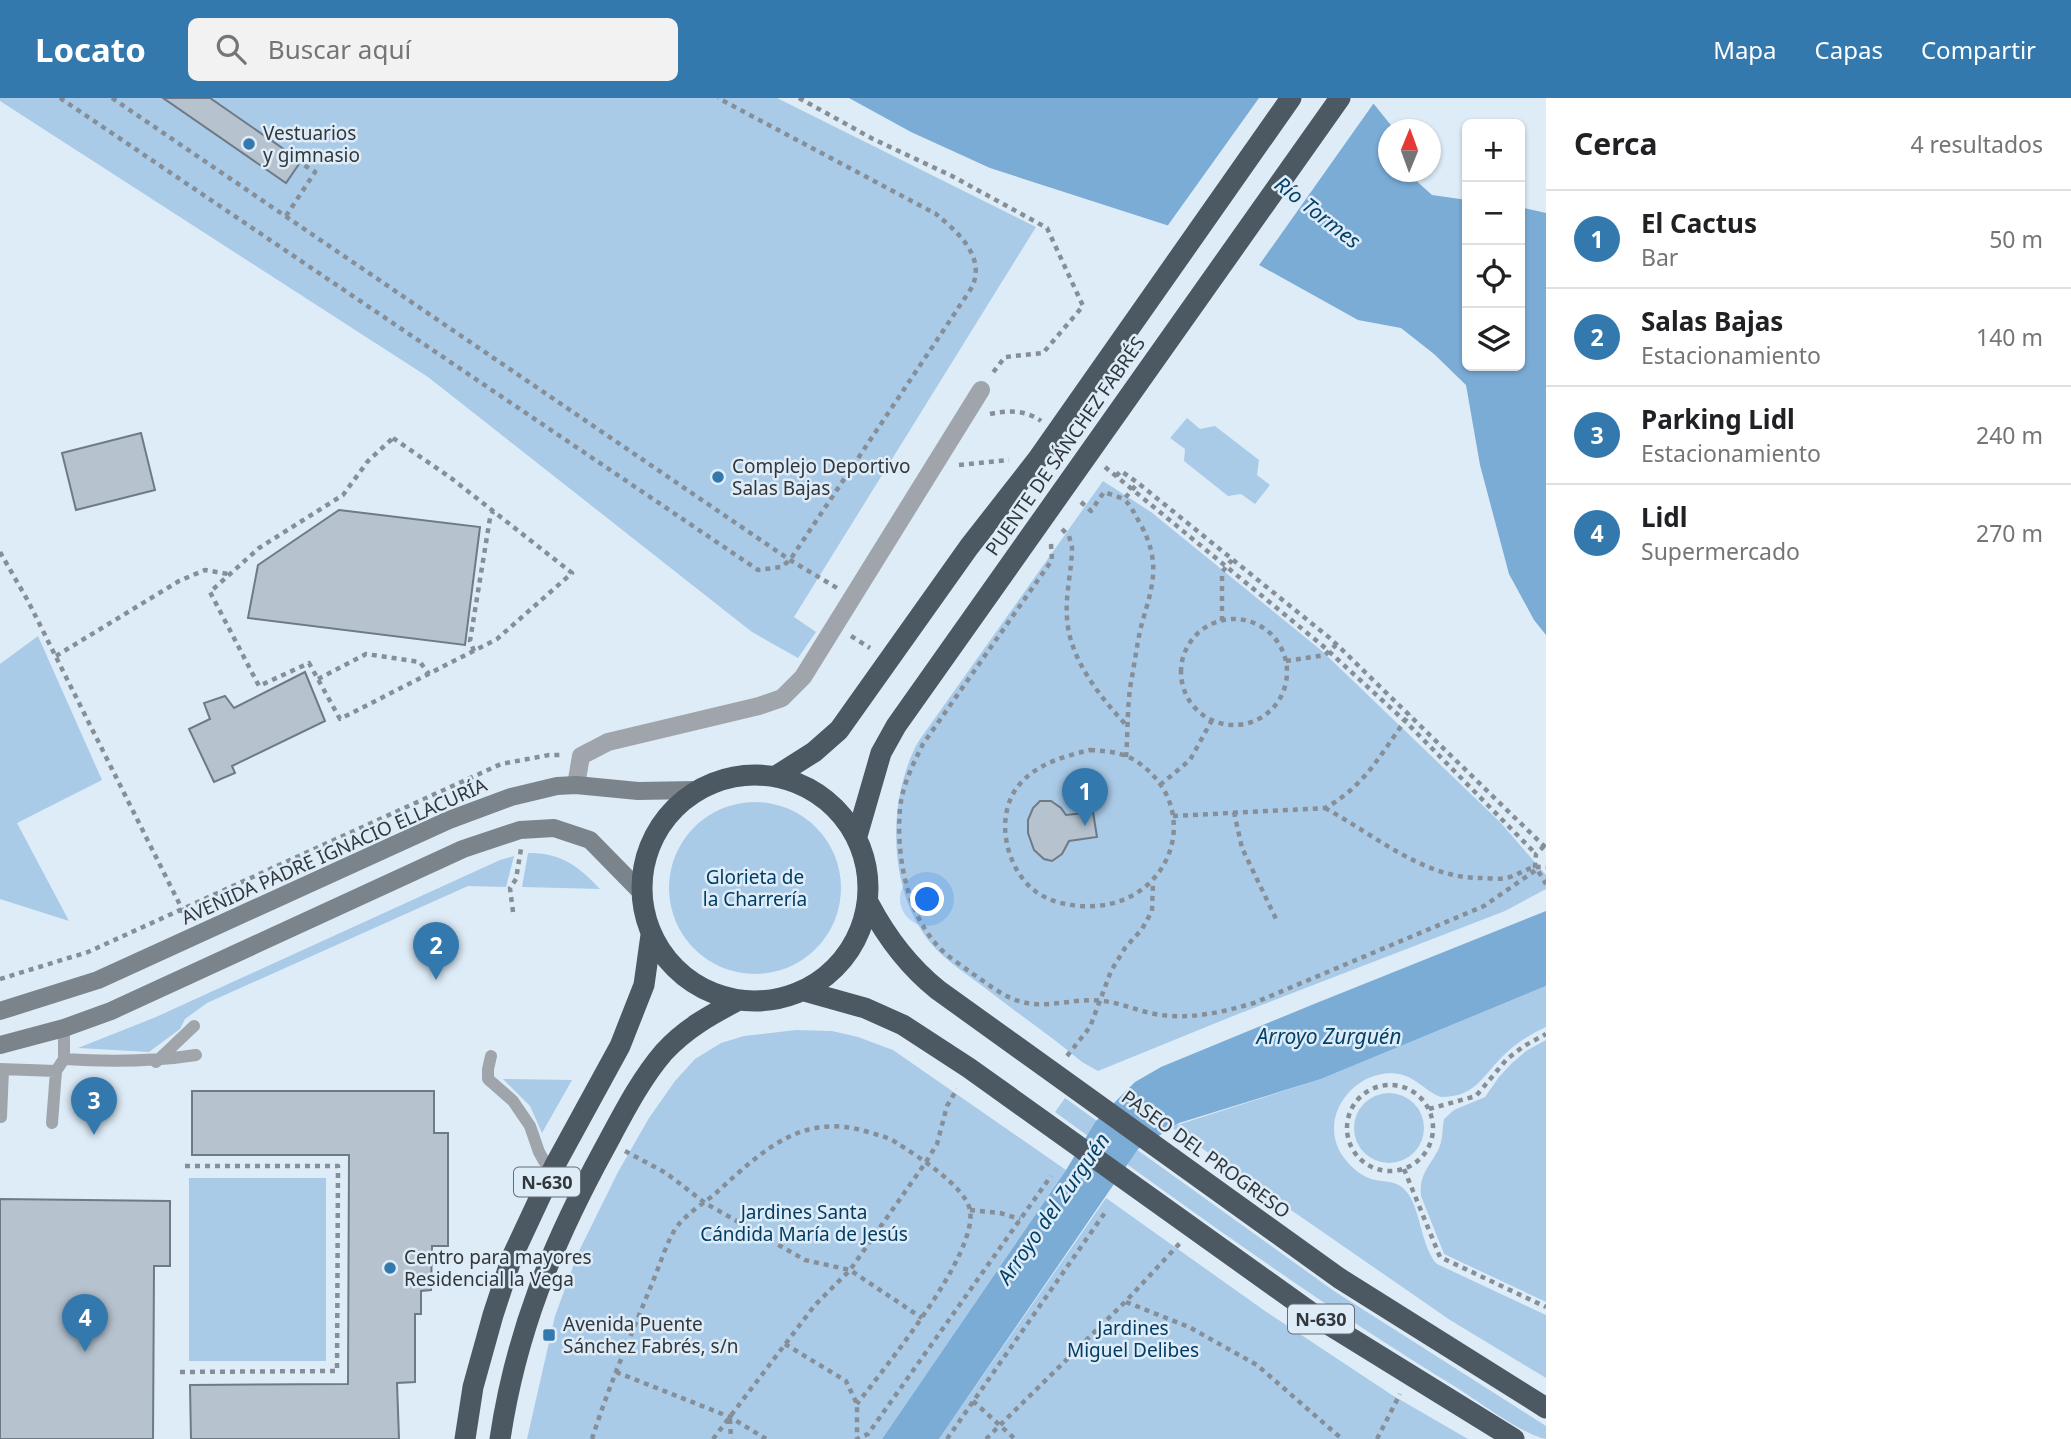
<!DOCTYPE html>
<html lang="es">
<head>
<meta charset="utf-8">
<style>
	body { margin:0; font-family:"Noto Sans",sans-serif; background:#f2f2f2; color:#202124 }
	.controls { position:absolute; right:21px; top:21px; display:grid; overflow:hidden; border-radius:10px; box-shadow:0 2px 5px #0004 }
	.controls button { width:63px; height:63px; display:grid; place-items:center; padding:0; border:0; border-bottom:2px solid #e0e0e0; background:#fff; color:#202124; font:35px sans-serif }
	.compass { position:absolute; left:1378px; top:21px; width:63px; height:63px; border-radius:50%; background:#fff; box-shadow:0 2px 5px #0004; rotate:1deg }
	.you { position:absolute; left:928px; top:802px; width:24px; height:24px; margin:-18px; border:5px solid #fff; border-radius:50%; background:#1a73e8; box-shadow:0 0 0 10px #1a73e833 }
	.badge { display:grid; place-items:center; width:46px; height:46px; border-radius:50%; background:#3479ae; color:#fff; font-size:23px; font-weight:700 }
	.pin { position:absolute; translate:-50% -58px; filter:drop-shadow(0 2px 4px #0008) }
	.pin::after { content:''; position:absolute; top:37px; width:24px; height:21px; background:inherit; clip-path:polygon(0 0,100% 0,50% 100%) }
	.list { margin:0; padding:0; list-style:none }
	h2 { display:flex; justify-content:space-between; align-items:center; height:91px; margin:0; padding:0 28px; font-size:30px }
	h2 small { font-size:23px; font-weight:400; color:#757577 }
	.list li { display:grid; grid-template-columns:46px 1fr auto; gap:21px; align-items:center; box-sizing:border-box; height:98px; padding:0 28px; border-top:2px solid #e0e0e0 }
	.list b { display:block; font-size:26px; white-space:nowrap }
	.list p { margin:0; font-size:23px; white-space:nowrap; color:#757577 }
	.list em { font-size:23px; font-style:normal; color:#757577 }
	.icon { flex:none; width:38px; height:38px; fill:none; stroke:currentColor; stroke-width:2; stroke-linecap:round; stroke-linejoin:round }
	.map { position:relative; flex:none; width:1546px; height:1341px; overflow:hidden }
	header { display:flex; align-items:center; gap:42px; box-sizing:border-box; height:98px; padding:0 35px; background:#3479ae; color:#fff }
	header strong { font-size:33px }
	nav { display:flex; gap:38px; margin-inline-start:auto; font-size:24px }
	.search { width:490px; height:63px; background:#f2f2f2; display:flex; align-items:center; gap:18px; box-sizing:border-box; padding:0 24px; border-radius:10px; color:#757577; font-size:26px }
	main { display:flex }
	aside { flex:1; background:#fff }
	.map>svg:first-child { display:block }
	.green { fill:#aacbe8 }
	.water { fill:#7bacd6 }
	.pier { fill:#deecf8 }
	.building { fill:#b6c3cf; stroke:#6e7a85; stroke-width:2 }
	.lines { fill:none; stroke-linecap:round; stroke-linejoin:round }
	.path { stroke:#868f98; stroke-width:4.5; stroke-dasharray:5 5; stroke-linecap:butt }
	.lane { stroke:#9fa5aa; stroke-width:12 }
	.street { stroke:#9fa5aa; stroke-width:18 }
	.secondary { stroke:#7b848b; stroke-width:18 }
	.highway { stroke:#4c5862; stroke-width:21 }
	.poi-dot { fill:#3479ae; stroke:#deecf8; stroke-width:2.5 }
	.labels { text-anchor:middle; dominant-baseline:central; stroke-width:5; stroke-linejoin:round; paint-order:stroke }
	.shield { fill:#deecf8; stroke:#666d74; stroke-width:2 }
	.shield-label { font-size:18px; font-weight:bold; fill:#32373c }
	.poi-label { font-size:19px; fill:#32373c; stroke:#deecf8; text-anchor:start }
	.street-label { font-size:19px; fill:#32373c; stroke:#deecf8 }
	.park-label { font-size:19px; fill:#003c63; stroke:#deecf8 }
	.water-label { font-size:21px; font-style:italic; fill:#034168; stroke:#deecf8 }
</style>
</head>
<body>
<header>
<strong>Locato</strong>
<div class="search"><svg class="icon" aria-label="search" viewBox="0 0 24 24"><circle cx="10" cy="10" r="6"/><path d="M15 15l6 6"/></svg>Buscar aquí</div>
<nav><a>Mapa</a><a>Capas</a><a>Compartir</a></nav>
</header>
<main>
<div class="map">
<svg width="1546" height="1341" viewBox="0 0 1546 1341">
	<rect width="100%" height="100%" fill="#deecf8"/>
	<path class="green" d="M 0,0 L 777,0 L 1036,129 L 794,519 L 816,534 L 798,560 L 752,534 L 428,279 L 0,3 Z
		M 1187,320 L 1200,331 L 1215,328 L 1259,362 L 1257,377 L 1270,387 L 1255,406 L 1241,396 L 1228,398 L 1184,363 L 1185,351 L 1170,340 Z
		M 1103,383 L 1151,414 L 1322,553 L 1500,724 L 1546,777 L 1546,791 L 1505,813 L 1238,916 L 1098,973 L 1082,964 C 1051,938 1017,915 985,890 C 968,877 949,865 935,850 C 887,798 886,703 918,644 Z
		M 38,538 L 102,682 L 17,725 L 69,823 L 0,801 L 0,566 Z
		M669 790a86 86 0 1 1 172 0a86 86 0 1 1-172 0Z
		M 528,755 C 560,754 580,769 600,791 L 522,789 Z
		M 514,758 L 506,789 L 468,788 L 207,905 L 185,921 L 180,931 L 149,954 L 78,950 L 156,919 L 500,762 Z
		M 1546,888 L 1546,929 C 1531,936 1516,945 1504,957 C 1482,978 1476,999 1441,999 C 1426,994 1416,979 1399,976 C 1354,969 1314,1022 1345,1061 C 1353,1071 1363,1080 1376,1082 C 1387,1084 1397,1083 1405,1092 C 1421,1108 1420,1148 1437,1166 L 1546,1217 L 1546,1280 L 1450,1222 L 1171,1029 L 1321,981 Z
		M 796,932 L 832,933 L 858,939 L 893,952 L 1066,1072 L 882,1341 L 527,1341 L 555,1218 L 578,1155 L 618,1074 L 649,1020 L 675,983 L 695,961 L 721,945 L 744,938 Z
		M 1546,942 L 1546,1204 L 1444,1156 L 1421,1098 C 1419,1075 1430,1069 1439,1050 C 1443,1041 1442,1031 1444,1021 L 1454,1012 L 1485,999 L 1499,979 L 1512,965 L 1526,953 Z
		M 503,981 L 572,982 L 542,1035 L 530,1008 Z
		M1354 1030a35 35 0 1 1 70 0a35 35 0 1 1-70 0Z
		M 1065,1000 L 1334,1193 L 1546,1328 L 1546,1341 C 1525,1338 1479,1304 1459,1291 C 1319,1206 1187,1110 1055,1014 Z
		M 189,1080 L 326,1080 L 326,1263 L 189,1263 Z
		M 1106,1100 L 1265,1213 L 1392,1297 L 1468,1341 L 939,1341 Z"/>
	<path class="water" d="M 849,0 L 1369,0 L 1394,31 L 1388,32 L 1388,74 L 1411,74 L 1411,78 L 1432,97 L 1467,102 L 1467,268 L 1520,268 L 1520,109 L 1546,115 L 1546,537 L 1534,522 L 1509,476 L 1480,367 L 1466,287 L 1434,256 L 1401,230 L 1358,222 L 1216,143 L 990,70 L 911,34 Z
		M 1546,813 L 1546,888 L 1321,981 L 1179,1025 L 1138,1051 L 939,1341 L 882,1341 L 1066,1072 L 1096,1023 L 1135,984 L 1161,969 L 1314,906 Z"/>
	<path class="pier" d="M 1259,0 L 1374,0 L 1376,2 L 1257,170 L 1214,146 L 1166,130 Z"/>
	<path class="building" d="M 163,0 L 210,0 L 301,63 L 286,85 Z
		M 141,335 L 155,392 L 76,412 L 62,355 Z
		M 339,412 L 480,429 L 465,547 L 248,520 L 258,467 Z
		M 305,574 L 325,623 L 232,668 L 235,675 L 214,684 L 189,631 L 210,621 L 204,605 L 225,598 L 234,610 Z
		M 1040,703 L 1051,703 L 1061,710 L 1066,717 L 1093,714 L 1097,739 L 1069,743 L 1062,756 L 1052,763 L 1044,761 L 1034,752 L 1028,735 L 1028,722 L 1033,710 Z
		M 192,993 L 434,993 L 434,1035 L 448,1035 L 448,1148 L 432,1148 L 431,1192 L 421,1193 L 421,1216 L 415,1216 L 415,1284 L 397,1285 L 399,1341 L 191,1341 L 190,1287 L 348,1286 L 349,1057 L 192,1057 Z
		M 0,1101 L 170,1103 L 170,1168 L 154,1168 L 153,1341 L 0,1341 Z"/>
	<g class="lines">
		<path class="path" d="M 60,0 L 758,472 L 781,469 L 790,462 L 957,212 C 962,203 971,193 974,184 C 983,155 955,132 936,116 L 718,0
			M 112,0 L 790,462 L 837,490
			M 799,0 L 873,41 L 952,78 L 1047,130 L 1083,208 L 1043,255 L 1005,259 L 991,277
			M 286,118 L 315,74 L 304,67
			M 990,316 C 1008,312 1026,312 1041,323
			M 393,340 L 451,380 L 572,475 L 497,541 L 340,621 L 309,565 L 259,588 L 210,494 L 259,450 L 343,397 L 368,363 Z
			M 959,367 L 1009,362
			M 1105,369 L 1323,548 L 1405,623 L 1536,756
			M 1116,378 L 1121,373 L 1138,385 L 1331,541 L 1546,750
			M 1081,404 L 1091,413 L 1104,394 L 1124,401
			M 1062,431 L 1069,438 L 1072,449 C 1072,472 1065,497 1067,520 C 1069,561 1101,600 1128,629
			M 1051,446 L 1052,462 L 923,646 C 913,666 902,688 900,711 C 896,755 906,812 936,846 C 946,858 961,867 973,876 C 988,886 1002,898 1019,903 C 1047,912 1075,899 1103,903 C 1119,905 1134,911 1150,915 C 1186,923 1219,915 1254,905 L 1484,808 L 1536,772
			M 0,454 L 28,503 L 187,821
			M1181 574a53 53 0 1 1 106 0a53 53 0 1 1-106 0Z
			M 1222,523 L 1222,474 L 1232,462
			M 851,538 L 870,550
			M 474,553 L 470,543 L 490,420 L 493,413
			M 56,558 L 179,483 L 205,472 L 228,476
			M 1286,563 L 1325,557 L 1336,547
			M 318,581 L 366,556 L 420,564 L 429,576
			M 1090,652 C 1106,653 1122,654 1136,663 C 1204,708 1174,802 1096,808 C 1074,809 1053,806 1035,793 C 1005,770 994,717 1019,687 C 1036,666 1065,658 1090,652 Z
			M 1126,659 C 1128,634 1127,608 1131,584 C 1135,564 1137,544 1142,525 C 1153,487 1161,465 1141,427 C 1135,417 1132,409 1124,401 L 1138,385
			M 1160,687 L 1190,662 L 1212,622
			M 1325,710 C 1373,736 1422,779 1478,780 C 1488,780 1501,782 1510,779 C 1524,774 1531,767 1546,769
			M 1234,714 L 1242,750 L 1278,825
			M 1173,718 L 1325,710 C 1367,687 1382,653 1410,616
			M 1544,748 L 1536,756 L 1535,768 L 1546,786
			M 513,814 L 510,790 L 516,781 L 521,751
			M 0,881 L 88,854 L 501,666 L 549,657 L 562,657
			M 1067,958 L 1090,929 L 1111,873 L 1125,850 L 1142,831 L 1152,813 L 1153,784
			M1347 1030a43 43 0 1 1 86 0a43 43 0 1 1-86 0Z
			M 1429,1011 L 1476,998 L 1507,961 L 1524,948 L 1546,936
			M 625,1053 L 666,1075 L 705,1105 L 805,1162 L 850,1172 L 922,1220
			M 1404,1071 L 1440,1159 L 1546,1209
			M 970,1112 L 1000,1115 L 1020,1121
			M 1126,1204 L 1189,1229 L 1257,1267 L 1342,1341
			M 785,1246 L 846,1283 L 857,1306 L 857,1341 L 868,1336 L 1051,1078
			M 180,1274 L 337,1273 L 338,1068 L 182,1068
			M 616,1274 L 730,1319 L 766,1341
			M 973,1303 L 1015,1341
			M 730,1321 L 731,1341
			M 592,1341 C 609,1287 632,1235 653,1183 C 660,1167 668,1139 679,1126 C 689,1114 704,1105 716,1095 C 761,1054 802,1013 868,1034 C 878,1037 888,1039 897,1045 C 917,1058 965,1088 970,1112 C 978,1157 885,1269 857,1306
			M 713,1341 L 815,1207 L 850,1172 L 926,1064 L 937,1046 L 947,1008 L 957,991
			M 947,1341 L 1106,1113
			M 986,1341 L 1126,1203 L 1180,1145
			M 1377,1341 L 1400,1296"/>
		<path class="lane" d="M 491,958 L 488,971 L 488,981 L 513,1003 L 530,1028 L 539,1054 L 544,1063 L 555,1067
			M 64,961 C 110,964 151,964 196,957
			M 156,964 L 194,928
			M 0,971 L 56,973
			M 1,1019 L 3,972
			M 52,1025 L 56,973 L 64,961 L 64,930"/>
		<path class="street" d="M 576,687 L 581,658 L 608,644 L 759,608 L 782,600 L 803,579 L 981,292"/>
		<path class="secondary" d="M 0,913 L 98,882 L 449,722 L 511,699 L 557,688 L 576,687 L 638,693 L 696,692
			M 0,947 L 64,930 L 111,913 L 463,751 L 520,732 L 554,730 L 590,742 L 641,794"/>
		<path class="highway" d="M642 790a113 113 0 1 1 226 0a113 113 0 1 1-226 0Z
			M 776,678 L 814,654 L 839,632 L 969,449 L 1037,362 L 1291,0
			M 857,738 L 881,655 L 896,628 L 1340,0
			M 869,806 C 887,840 908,868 938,892 L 1339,1180 L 1546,1310
			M 804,893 L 865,910 L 903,927 L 969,970 L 1323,1223 L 1514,1341
			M 465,1341 L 473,1289 L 493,1217 L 512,1159 L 555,1067 L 620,948 L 644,887 L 651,837
			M 500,1341 C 516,1234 552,1147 603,1053 C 621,1020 639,983 664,954 C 685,931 710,917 737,903"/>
	</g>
	<g class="poi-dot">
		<circle cx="249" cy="46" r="7"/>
		<circle cx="718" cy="379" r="7"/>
		<circle cx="390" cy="1170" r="7"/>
		<rect x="542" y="1230" width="14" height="14" rx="3.5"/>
	</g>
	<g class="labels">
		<g class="shield">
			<rect x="514" y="1069.5" width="66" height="29" rx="5"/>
			<rect x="1288" y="1206.5" width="66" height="29" rx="5"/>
		</g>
		<g class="shield-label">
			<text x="547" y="1084">N-630</text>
			<text x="1321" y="1221">N-630</text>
		</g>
		<g class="poi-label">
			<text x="263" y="35">Vestuarios<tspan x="263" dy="22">y gimnasio</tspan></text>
			<text x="732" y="368">Complejo Deportivo<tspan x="732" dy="22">Salas Bajas</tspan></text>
			<text x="404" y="1159">Centro para mayores<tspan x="404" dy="22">Residencial la Vega</tspan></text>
			<text x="563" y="1226">Avenida Puente<tspan x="563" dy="22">Sánchez Fabrés, s/n</tspan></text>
		</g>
		<g class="street-label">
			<text transform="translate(1065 348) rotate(-55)">PUENTE DE SÁNCHEZ FABRÉS</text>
			<text transform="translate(334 753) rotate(-24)">AVENIDA PADRE IGNACIO ELLACURÍA</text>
			<text transform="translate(1206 1056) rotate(36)">PASEO DEL PROGRESO</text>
		</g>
		<g class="park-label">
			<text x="755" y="779">Glorieta de<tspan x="755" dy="22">la Charrería</tspan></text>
			<text x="804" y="1114">Jardines Santa<tspan x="804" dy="22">Cándida María de Jesús</tspan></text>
			<text x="1133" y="1230">Jardines<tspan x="1133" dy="22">Miguel Delibes</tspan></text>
		</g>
		<g class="water-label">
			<text transform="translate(1318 114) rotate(38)">Río Tormes</text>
			<text x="1329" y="938">Arroyo Zurguén</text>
			<text transform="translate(1053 1110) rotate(-55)">Arroyo del Zurguén</text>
		</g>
	</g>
</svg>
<div class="controls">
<button>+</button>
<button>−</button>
<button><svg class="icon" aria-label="locate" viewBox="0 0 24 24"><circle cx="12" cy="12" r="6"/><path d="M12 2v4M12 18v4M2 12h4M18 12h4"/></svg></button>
<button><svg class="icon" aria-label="layers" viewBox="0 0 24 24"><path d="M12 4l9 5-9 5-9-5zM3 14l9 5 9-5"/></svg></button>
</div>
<svg class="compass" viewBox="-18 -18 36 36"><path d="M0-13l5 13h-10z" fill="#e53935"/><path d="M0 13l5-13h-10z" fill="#757577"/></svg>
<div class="you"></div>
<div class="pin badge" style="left:1085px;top:728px">1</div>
<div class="pin badge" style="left:436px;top:882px">2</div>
<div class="pin badge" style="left:94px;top:1037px">3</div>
<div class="pin badge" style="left:85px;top:1254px">4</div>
</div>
<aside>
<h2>Cerca<small>4 resultados</small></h2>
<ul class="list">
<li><span class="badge">1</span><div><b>El Cactus</b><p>Bar</p></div><em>50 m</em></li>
<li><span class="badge">2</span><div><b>Salas Bajas</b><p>Estacionamiento</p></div><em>140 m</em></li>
<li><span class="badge">3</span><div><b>Parking Lidl</b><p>Estacionamiento</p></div><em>240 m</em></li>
<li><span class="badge">4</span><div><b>Lidl</b><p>Supermercado</p></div><em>270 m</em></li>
</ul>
</aside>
</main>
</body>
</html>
